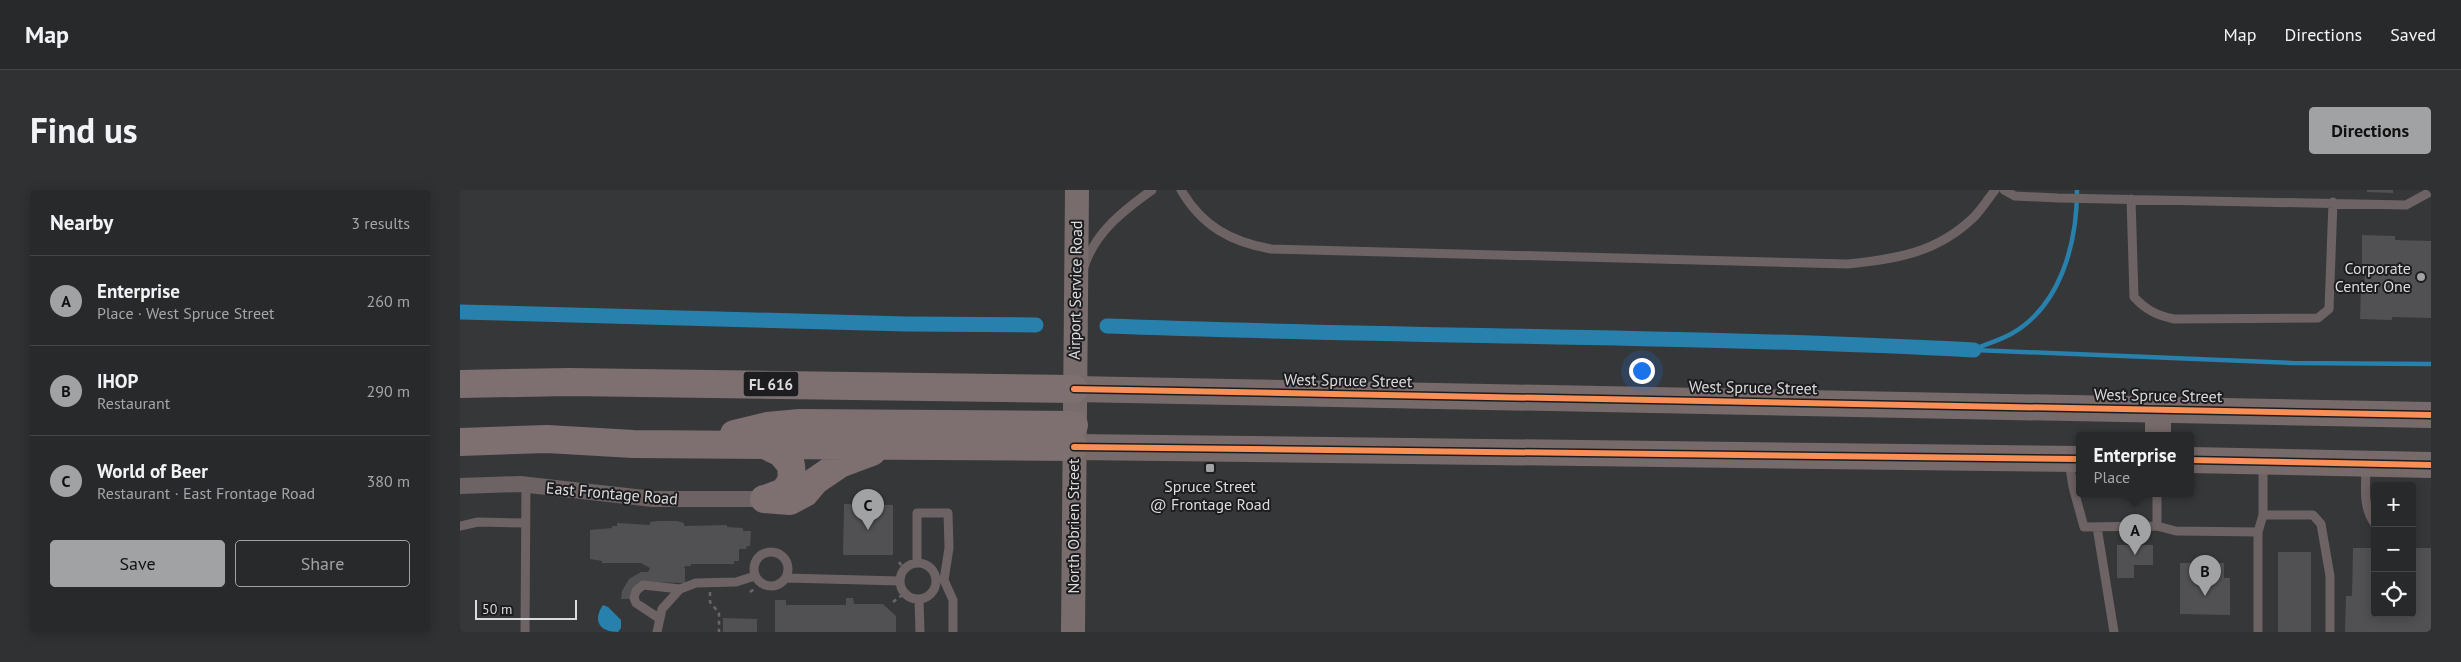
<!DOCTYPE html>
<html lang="en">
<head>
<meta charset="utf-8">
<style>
	body { margin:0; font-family:"PT Sans",sans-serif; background:#303133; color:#f1f3f6 }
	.controls { position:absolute; right:15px; bottom:15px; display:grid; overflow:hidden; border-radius:5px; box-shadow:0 2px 12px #0003 }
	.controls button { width:45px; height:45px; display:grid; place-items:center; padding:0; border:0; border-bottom:1px solid #444547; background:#28292b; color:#f1f3f6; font:25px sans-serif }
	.scale { position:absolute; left:15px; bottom:12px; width:102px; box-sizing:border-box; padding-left:5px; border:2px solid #dbdbde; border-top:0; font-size:14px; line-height:18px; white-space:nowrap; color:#dbdbde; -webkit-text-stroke:4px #1d1d1f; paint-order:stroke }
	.you { position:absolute; left:1181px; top:180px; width:18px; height:18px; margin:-12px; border:4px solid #fff; border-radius:50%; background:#1a73e8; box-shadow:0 0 0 8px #1a73e833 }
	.badge { display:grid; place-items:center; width:32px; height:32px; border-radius:50%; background:#a1a2a4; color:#111; font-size:16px; font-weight:700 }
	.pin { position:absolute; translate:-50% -41px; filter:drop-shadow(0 1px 2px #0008) }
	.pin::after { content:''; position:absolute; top:26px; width:18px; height:15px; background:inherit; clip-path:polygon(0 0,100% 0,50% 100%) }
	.popup { position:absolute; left:1616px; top:242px; width:118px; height:65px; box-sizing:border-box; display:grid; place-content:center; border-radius:5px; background:#28292b; filter:drop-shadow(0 1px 4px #0005); font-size:16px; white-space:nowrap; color:#a5a6a9 }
	.popup b { font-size:19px; color:#f1f3f6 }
	.popup::after { content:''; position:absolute; left:50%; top:100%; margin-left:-10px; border:10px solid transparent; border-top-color:#28292b }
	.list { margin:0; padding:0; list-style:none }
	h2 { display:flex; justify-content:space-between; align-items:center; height:65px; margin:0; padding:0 20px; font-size:21px }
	h2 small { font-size:16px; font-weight:400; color:#a5a6a9 }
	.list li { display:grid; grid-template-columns:32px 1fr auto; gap:15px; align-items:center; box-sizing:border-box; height:90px; padding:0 20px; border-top:1px solid #444547 }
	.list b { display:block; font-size:19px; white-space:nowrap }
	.list p { margin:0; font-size:16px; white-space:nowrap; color:#a5a6a9 }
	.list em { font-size:16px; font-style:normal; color:#a5a6a9 }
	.actions { display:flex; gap:10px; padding:15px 20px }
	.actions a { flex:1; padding:11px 0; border:1px solid #a1a2a4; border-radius:5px; text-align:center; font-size:18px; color:#a1a2a4 }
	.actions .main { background:#a1a2a4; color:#111 }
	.icon { flex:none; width:28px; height:28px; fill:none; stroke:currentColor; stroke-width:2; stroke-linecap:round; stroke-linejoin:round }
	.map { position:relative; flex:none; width:1971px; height:442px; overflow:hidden; border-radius:5px }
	header { display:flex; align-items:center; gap:30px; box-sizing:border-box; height:70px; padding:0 25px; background:#28292b; border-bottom:1px solid #444547 }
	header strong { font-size:24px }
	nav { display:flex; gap:28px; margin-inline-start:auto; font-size:18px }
	.intro { display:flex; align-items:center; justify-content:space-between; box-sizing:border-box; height:120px; padding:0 30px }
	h1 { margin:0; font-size:35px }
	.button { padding:12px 22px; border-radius:5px; background:#a1a2a4; color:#111; font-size:18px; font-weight:700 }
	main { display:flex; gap:30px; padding:0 30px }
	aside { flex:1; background:#28292b; border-radius:5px; box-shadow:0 2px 12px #0003 }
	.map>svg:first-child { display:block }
	.water { fill:#2781ac }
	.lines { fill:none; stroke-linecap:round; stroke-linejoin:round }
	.stream { stroke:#2781ac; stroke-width:4.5 }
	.canal { stroke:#2781ac; stroke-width:15 }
	.building { fill:#515153 }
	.path { stroke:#6d6668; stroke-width:2.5; stroke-dasharray:4 4; stroke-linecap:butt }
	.lane { stroke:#6d6264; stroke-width:9 }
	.street { stroke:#6d6264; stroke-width:16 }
	.secondary { stroke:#796c6d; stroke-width:24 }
	.primary { stroke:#776a6b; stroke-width:26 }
	.highway { stroke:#7e6f71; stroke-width:28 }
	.cycleway-casing { stroke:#1d1d1f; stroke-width:9 }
	.cycleway { stroke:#f78f57; stroke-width:6 }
	.poi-dot { fill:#a1a2a4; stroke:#1d1d1f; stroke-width:2 }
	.labels { text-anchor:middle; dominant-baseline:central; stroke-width:4; stroke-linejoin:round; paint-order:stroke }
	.shield { fill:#1d1d1f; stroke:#a2a2a5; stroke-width:1 }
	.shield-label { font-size:15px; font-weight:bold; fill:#dbdbde }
	.poi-label { font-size:16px; fill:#dbdbde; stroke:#1d1d1f; text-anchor:end }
	.street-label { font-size:16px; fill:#dbdbde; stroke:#1d1d1f }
</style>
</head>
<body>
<header>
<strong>Map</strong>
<nav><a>Map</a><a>Directions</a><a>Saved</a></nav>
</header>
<div class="intro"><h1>Find us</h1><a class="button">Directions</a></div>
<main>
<aside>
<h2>Nearby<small>3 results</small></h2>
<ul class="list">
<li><span class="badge">A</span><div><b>Enterprise</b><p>Place · West Spruce Street</p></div><em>260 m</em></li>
<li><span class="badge">B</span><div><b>IHOP</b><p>Restaurant</p></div><em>290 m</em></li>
<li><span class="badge">C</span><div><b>World of Beer</b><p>Restaurant · East Frontage Road</p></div><em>380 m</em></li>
</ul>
<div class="actions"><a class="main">Save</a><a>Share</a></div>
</aside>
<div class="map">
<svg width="1971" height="442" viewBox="0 0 1971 442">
	<rect width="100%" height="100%" fill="#363739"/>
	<path class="water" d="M 143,415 L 148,417 L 161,430 L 161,438 L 158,442 C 140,442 132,431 143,415 Z"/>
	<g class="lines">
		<path class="stream" d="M 1515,159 C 1527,154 1540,150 1551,144 C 1601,116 1617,53 1617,0
			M 1514,160 L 1832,173 L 1971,174"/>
		<path class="canal" d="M 0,122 L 446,134 L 576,135
			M 647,136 C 936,147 1225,145 1514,160"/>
	</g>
	<path class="building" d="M 1907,0 L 1933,0 L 1933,3 L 1907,2 Z
		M 1902,45 L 1935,46 L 1935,50 L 1971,51 L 1971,128 L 1932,127 L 1932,130 L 1900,129 L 1901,97 L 1904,97 L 1905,78 L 1902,77 Z
		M 384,314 L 433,315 L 433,365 L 383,365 Z
		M 198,331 L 217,331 L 224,333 L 224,336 L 267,335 L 267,337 L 283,338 L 283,341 L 291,341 L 290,356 L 287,356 L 286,359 L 279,359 L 279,371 L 274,371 L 274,374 L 231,374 L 231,376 L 226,376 L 223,378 L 225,378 L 225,393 L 188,392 L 171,409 L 161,409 L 162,401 L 169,389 L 181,382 L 188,382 L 190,378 L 181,373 L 142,373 L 142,371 L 130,369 L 130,340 L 152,338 L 152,336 L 157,336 L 157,333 L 190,335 L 190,332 Z
		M 1657,355 L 1693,355 L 1693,375 L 1674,375 L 1674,388 L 1657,388 Z
		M 1893,358 L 1915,358 L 1915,423 L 1952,423 L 1952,358 L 1971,358 L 1971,442 L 1885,442 L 1886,406 L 1892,406 Z
		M 1818,362 L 1851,362 L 1851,442 L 1818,442 Z
		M 1720,373 L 1764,373 L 1764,388 L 1770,388 L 1770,425 L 1720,424 Z
		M 386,408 L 393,408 L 394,414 L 423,414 L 436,426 L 436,442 L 315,442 L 315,410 L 326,410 L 326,415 L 386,415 Z
		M 263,428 L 297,429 L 297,442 L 263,442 Z"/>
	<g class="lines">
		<path class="path" d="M 439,372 L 444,379
			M 250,402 L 250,412 L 259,423 L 259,442
			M 290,402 L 296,398
			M 433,412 L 445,403"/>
		<path class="lane" d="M 721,0 C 742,36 771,52 811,59 L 1388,74 C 1436,69 1477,63 1514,27 C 1522,19 1528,9 1535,0
			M 1544,0 L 1555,6 L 1598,8 L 1946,15 L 1968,3
			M 1671,9 L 1674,107 C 1686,120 1696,125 1714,129 L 1858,128 L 1869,119 L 1873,12
			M 624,77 C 635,42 664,20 692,0
			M 1609,271 L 1613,297 L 1624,337 L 1697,336 L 1716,341 L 1798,342
			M 1906,275 C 1906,296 1902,317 1915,334
			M 1803,325 L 1853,325 L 1861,334 L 1870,386 L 1870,442
			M 0,336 L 18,332 L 65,333
			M 1697,336 L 1697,304
			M 1637,337 L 1654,442
			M294 379a17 17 0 1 1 34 0a17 17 0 1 1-34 0Z
			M440 391a18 18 0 1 1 36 0a18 18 0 1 1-36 0Z
			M 457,373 L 457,323 L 488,323 L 489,358 L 484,390 L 493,410 L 493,442
			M 326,388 L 440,391
			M 459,409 L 460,442
			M 200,429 L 176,413 L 174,408 L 176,401 L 183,395 L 220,399
			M 65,442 L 66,294
			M 197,442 L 202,419 L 220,399 L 236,393 L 276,392 L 295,386
			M 1798,442 L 1798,342 L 1803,325 L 1803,274"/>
		<path class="street" d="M 0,296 L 60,294 L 193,309 L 304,309"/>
		<path class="secondary" d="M 613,442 L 617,0"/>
		<path class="primary" d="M 614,199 L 1971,225
			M 1698,246 L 1698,219
			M 614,257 L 1620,269
			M 1730,270 L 1971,275"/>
		<path class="highway" d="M 0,194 L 110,192 L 614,199
			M 274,244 L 307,236 L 340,233 L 614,235
			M 0,252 L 87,249 L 173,254 L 614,257
			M 304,309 L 330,311 L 345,303 L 355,291 L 380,274 L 412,262
			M 305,309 L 324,302 L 332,290 L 331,275 L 321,263 L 305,255"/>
		<g class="cycleway-casing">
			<path id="cycleway" d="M 614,199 L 1971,225
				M 614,257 L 1620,269
				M 1730,270 L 1971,275"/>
		</g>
		<use href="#cycleway" class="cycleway"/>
	</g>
	<g class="poi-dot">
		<circle cx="1961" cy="87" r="5"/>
		<rect x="745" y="273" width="10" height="10" rx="2.5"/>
	</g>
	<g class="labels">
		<rect class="shield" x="283.5" y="181.5" width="55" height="25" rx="4"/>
		<g class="shield-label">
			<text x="311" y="194">FL 616</text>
		</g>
		<g class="poi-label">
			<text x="1951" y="78">Corporate<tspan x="1951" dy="18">Center One</tspan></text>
			<text x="750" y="296" text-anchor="middle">Spruce Street<tspan x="750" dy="18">@ Frontage Road</tspan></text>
		</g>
		<g class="street-label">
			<text transform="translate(615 100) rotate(-89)">Airport Service Road</text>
			<text transform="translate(888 190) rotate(1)">West Spruce Street</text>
			<text transform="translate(1293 197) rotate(1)">West Spruce Street</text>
			<text transform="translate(1698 205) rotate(1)">West Spruce Street</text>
			<text transform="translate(152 303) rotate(5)">East Frontage Road</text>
			<text transform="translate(613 336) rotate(-90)">North Obrien Street</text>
		</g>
	</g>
</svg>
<div class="controls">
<button>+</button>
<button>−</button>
<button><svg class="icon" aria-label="locate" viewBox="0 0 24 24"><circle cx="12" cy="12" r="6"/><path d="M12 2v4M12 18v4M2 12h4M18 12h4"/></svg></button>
</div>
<div class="scale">50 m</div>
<div class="you"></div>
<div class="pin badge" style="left:1675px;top:365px">A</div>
<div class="popup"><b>Enterprise</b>Place</div>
<div class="pin badge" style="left:1745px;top:406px">B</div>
<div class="pin badge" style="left:408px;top:340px">C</div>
</div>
</main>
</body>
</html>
